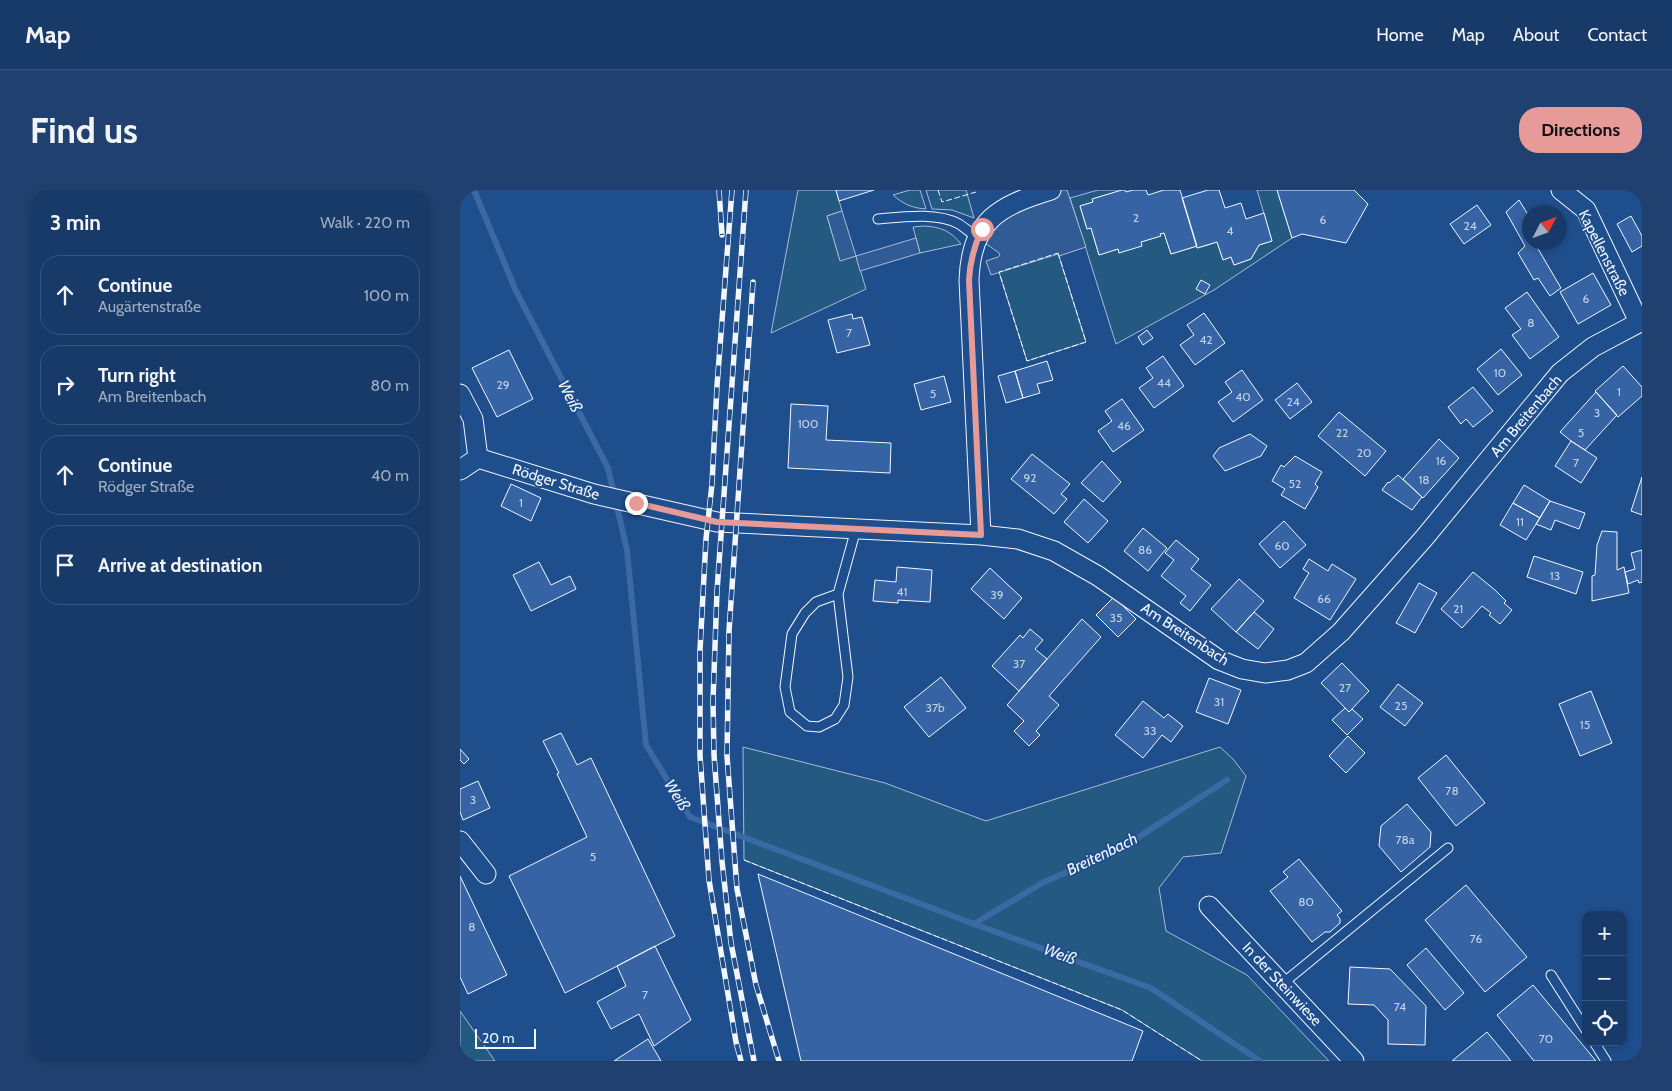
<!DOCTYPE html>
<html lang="en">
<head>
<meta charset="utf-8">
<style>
	body { margin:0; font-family:Cabin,sans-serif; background:#20416f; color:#f1f3f6 }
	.controls { position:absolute; right:15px; bottom:15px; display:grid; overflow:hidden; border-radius:10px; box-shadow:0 2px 8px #0003 }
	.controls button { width:45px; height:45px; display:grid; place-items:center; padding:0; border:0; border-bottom:1px solid #36547d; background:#173a69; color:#f1f3f6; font:25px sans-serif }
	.compass { position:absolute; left:1062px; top:15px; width:45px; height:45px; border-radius:50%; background:#173a69; box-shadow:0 2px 8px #0003; rotate:49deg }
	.scale { position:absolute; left:15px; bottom:12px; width:61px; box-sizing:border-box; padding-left:5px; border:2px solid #f2f6ff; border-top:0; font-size:14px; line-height:18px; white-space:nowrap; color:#f2f6ff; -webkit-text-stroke:4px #1f4e8c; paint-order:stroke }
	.stop { position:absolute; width:15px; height:15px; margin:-11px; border:4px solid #e69b98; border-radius:50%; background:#fff }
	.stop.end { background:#e69b98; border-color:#fff; box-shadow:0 1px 5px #0008 }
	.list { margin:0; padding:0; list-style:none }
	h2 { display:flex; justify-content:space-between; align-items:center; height:65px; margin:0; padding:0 20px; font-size:21px }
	h2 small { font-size:16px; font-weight:400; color:#9eadc0 }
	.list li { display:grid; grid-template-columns:32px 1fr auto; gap:15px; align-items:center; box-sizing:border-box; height:80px; margin:0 10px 10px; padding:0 10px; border:1px solid #36547d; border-radius:20px }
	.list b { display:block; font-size:19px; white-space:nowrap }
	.list p { margin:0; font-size:16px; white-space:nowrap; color:#9eadc0 }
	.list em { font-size:16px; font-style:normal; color:#9eadc0 }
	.icon { flex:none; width:28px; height:28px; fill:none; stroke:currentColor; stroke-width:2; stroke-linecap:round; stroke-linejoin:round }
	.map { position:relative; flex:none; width:1182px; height:871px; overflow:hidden; border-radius:20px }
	header { display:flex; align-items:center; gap:30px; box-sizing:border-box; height:70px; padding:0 25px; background:#173a69; border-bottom:1px solid #36547d }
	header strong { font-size:24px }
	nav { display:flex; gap:28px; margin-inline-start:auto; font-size:18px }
	.intro { display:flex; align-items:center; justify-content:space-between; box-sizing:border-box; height:120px; padding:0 30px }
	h1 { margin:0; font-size:35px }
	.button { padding:12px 22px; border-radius:20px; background:#e69b98; color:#111; font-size:18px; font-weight:700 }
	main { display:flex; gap:30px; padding:0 30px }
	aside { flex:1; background:#173a69; border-radius:20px; box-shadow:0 2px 8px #0003 }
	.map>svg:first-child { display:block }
	.green { fill:#245a82; stroke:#a8bbd7 }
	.parking { fill:#305b95; stroke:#a8bbd7 }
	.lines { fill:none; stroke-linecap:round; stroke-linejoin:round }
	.stream { stroke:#3b69a3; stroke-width:6 }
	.building { fill:#3563a3; stroke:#f2f6ff }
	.service-casing { stroke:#f2f6ff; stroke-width:11 }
	.minor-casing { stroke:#f2f6ff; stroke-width:21 }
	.service { stroke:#1f4e8c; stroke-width:9 }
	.minor { stroke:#1f4e8c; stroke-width:19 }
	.rail-casing { stroke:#f2f6ff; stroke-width:5.5 }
	.rail { stroke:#1f4e8c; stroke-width:4; stroke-dasharray:11; stroke-linecap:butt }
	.fence { stroke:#f2f6ff; stroke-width:1; stroke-dasharray:6 2.5; stroke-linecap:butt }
	.route { stroke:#e69b98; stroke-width:6 }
	.labels { text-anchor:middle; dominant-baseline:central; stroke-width:4; stroke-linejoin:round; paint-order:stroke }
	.number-label { font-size:12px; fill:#c3d1e8 }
	.street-label { font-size:15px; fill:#f2f6ff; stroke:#1f4e8c }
	.water-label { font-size:16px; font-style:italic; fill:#f2f6ff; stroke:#1f4e8c }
</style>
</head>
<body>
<header>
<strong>Map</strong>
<nav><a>Home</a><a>Map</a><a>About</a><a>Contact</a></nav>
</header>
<div class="intro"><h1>Find us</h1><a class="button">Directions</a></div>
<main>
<aside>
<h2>3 min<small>Walk · 220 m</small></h2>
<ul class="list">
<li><svg class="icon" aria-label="ahead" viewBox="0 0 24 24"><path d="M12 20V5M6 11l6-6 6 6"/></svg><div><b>Continue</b><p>Augärtenstraße</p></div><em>100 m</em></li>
<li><svg class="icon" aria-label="right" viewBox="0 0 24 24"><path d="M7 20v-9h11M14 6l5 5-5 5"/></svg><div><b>Turn right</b><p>Am Breitenbach</p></div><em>80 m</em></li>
<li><svg class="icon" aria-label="ahead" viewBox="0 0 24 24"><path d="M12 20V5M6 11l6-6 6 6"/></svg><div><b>Continue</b><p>Rödger Straße</p></div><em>40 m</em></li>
<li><svg class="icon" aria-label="arrive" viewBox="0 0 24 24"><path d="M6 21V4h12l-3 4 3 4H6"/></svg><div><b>Arrive at destination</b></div></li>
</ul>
</aside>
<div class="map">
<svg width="1182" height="871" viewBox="0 0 1182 871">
	<rect width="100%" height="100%" fill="#1f4e8c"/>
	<path class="green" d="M 338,0 L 376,0 L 382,21 L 367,26 L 380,70 L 396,66 L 406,99 L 311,143 Z
		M 450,0 L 460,0 L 466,19 C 452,18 443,14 433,5 Z
		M 466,0 L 506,0 L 514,28 L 492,20 L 472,19 Z
		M 638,0 L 662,0 L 633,9 L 633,12 L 620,16 L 627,39 L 631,38 L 639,65 L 658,59 L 659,62 L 681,52 L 700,46 L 700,44 L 704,43 L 711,64 L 737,56 L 738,58 L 757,52 L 763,70 L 771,67 L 774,75 L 791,69 L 799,55 L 812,51 L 797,0 L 817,0 L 832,48 L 754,100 L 656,154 L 610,8 Z
		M 464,36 C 481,37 491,41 501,54 L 460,63 L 453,37 Z
		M 598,63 L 626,152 L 567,171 L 539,82 Z
		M 283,557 L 425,593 L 526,631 L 760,557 L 773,569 L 786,586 L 761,663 L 723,667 L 699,698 L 706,741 L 787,785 L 869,871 L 742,871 L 662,820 L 284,670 Z
		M 0,821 L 35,871 L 0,871 Z"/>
	<path class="parking" d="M 591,0 L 607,0 L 626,57 L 599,66 L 598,64 L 531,85 L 526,71 L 538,67 L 540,65 L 539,63 L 518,48 L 522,39 Z
		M 382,21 L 396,66 L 456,48 L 460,63 L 400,81 L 396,66 L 380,71 L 367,26 Z"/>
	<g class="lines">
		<path class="stream" d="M 14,0 L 56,101 L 148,278 L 167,360 L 186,555 L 230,627 L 514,734 L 691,798 L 800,871
			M 514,734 L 584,692 L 660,659 L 767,590"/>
	</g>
	<path class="building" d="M 376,0 L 414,0 L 379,11 Z
		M 662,0 L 665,0 L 666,2 L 673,0 L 686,0 L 688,5 L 704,0 L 720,0 L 737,56 L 711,64 L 704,43 L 700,44 L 701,46 L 681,52 L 682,56 L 659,63 L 658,59 L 639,65 L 631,38 L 627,39 L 620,16 L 633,12 L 632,9 Z
		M 748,0 L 759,0 L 765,18 L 781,13 L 786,29 L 804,23 L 812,51 L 799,55 L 791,69 L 774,75 L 771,67 L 763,70 L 757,52 L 737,58 L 722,8 Z
		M 817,0 L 894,0 L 908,14 L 886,53 L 842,44 L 832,48 Z
		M 1059,10 L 1070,28 L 1070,52 L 1074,52 L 1101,98 L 1090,106 L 1078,88 L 1074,90 L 1058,63 L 1065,56 L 1046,22 Z
		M 1017,15 L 1031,35 L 1004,54 L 990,34 Z
		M 1171,26 L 1182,46 L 1182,56 L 1172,62 L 1157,34 Z
		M 1133,83 L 1151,115 L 1118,134 L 1100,102 Z
		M 741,90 L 750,95 L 745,104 L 736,99 Z
		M 1067,102 L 1099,147 L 1070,169 L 1052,145 L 1061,139 L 1045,118 Z
		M 744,123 L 765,153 L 735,175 L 720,155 L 734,145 L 727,135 Z
		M 392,124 L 393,129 L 402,127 L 410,155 L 377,163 L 368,130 Z
		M 687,140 L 693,148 L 683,155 L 678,147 Z
		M 1041,159 L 1062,185 L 1038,205 L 1017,179 Z
		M 49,160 L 73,209 L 37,227 L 12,178 Z
		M 703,166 L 724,196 L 694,218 L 679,198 L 693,188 L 686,178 Z
		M 587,171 L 593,190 L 577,194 L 580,203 L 563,208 L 555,181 Z
		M 1163,176 L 1182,197 L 1182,206 L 1158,227 L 1135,201 Z
		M 782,180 L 803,210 L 773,232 L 758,212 L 772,202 L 765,192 Z
		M 555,181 L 563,208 L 546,213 L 538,186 Z
		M 484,186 L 491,212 L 461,220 L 454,194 Z
		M 837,193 L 852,212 L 830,229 L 815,210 Z
		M 1013,197 L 1033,221 L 1013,237 L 1006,229 L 1001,234 L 988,217 Z
		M 1136,202 L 1157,225 L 1125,260 L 1111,251 L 1100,242 Z
		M 662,209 L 684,240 L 653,262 L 638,241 L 652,231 L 645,221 Z
		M 331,214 L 368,216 L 366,250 L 431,253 L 430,283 L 328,278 Z
		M 879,222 L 926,261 L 905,286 L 858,246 Z
		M 790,244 L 807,256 L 801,266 L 765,281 L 753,266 L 759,258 Z
		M 979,249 L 999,268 L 963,308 L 943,289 Z
		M 1111,251 L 1137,268 L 1121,293 L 1095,276 Z
		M 572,264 L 610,294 L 601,304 L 607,309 L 594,324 L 551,289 Z
		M 835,266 L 862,282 L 855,294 L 858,297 L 845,319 L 821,305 L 825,299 L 812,291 L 821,275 L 824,277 Z
		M 642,271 L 661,292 L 643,312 L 621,293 Z
		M 938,285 L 962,307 L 952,320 L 922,300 L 928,292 L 929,293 Z
		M 1182,287 L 1182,325 L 1171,321 Z
		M 51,294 L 81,308 L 71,331 L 41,316 Z
		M 1064,295 L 1090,311 L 1080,328 L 1053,313 Z
		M 624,309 L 648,331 L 628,353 L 604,332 Z
		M 1090,311 L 1125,323 L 1119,339 L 1095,330 L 1091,340 L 1076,334 Z
		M 1053,313 L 1080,328 L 1066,350 L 1040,335 Z
		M 824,331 L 846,355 L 820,378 L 799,354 Z
		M 683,338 L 707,358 L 688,381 L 664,361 Z
		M 1142,341 L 1157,342 L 1157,380 L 1164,377 L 1169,403 L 1132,411 L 1132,386 L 1135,385 L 1137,355 Z
		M 716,350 L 739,369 L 731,379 L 751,395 L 730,421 L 720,413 L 726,406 L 701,386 L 714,370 L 705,363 Z
		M 1182,360 L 1182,392 L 1179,393 L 1178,390 L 1168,394 L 1165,382 L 1175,379 L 1171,363 Z
		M 1074,366 L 1123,382 L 1116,404 L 1067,387 Z
		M 849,369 L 868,381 L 872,374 L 896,389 L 870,430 L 834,408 L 849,383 L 843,379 Z
		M 79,372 L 91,395 L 110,386 L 116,399 L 71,421 L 53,385 Z
		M 437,377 L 472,380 L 470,412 L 438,410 L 438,413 L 413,411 L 415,390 L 436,392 Z
		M 530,378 L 562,408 L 544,429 L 511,399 Z
		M 1013,382 L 1035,400 L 1046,411 L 1044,413 L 1052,420 L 1040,434 L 1029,425 L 1031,423 L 1022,416 L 1002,438 L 981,419 Z
		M 779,389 L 804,411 L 776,442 L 751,419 Z
		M 959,393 L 977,403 L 955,443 L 936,433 Z
		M 654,407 L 676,429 L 658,447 L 636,425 Z
		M 794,422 L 814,439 L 798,459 L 776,442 Z
		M 622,429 L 641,447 L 589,506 L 599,515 L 576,541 L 580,545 L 569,556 L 554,541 L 564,531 L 547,515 Z
		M 570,439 L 583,450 L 575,459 L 587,469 L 559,501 L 532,476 L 560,445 L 563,448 Z
		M 882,473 L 909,501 L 889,522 L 861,493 Z
		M 481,487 L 506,518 L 469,547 L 444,517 Z
		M 749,488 L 781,500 L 768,534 L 736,522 Z
		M 938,494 L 963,513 L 945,536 L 920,517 Z
		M 1131,501 L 1152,553 L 1120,566 L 1099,514 Z
		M 683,511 L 704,528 L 708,524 L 723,536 L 711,552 L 702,545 L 683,568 L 655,545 Z
		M 885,518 L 889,522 L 892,519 L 903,529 L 887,545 L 872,530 Z
		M 101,543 L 117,575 L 131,568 L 215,746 L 105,803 L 49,686 L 127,647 L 97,584 L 99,583 L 83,551 Z
		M 888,546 L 905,563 L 886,583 L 869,566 Z
		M 0,559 L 9,569 L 4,574 L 0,570 Z
		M 986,565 L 1025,613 L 996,636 L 958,588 Z
		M 18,591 L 30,618 L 3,630 L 0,622 L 0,599 Z
		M 947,614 L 971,642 L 970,657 L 941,682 L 919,656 L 921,636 Z
		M 839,669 L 882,721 L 877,725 L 880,729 L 880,733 L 870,742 L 865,742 L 852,752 L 810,701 L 828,687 L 823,682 Z
		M 298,684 L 683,841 L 672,871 L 341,871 Z
		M 0,686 L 47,785 L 8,804 L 0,787 Z
		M 1006,695 L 1067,767 L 1025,802 L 965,730 Z
		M 195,756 L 231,830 L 194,856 L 179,824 L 151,839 L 137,812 L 166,796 L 157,776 Z
		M 966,758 L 1004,803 L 985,820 L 947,775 Z
		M 890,777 L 930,779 L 966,816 L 965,855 L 928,854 L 928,830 L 914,815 L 888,814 Z
		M 1073,795 L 1136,871 L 1074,871 L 1037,825 Z
		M 1027,842 L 1051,871 L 992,871 Z
		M 188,849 L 201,871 L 154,871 Z"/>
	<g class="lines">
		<g class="service-casing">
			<path id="service" d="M 418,29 C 441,27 477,22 499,34 C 505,38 511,43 518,48
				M 378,404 L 356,412 L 345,423 L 332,444 L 325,497 L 330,522 L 347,536 L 359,537 L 375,529 L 384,515 L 388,487 L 378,404 L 396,339
				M 1091,785 L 1126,840
				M 822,794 L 988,658
				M 1134,852 L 1146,871"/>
		</g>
		<g class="minor-casing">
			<path id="minor" d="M 1101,0 L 1126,20 L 1179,132
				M 0,204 L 13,229 L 18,268
				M 0,280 L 18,268 L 134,304 L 257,332 L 521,345 L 558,349 L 594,361 L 638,386 L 759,470 L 782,479 L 805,483 L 828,480 L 846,473 L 881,442 L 965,347 L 1100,183 L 1133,157 L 1182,131
				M 521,345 L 509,90 C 511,30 539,16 591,0
				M 0,651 L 26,684
				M 749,716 L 894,871"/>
		</g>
		<use href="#service" class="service"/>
		<use href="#minor" class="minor"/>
		<g class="rail-casing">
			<path id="rail" d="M 259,0 L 262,45
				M 272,0 L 257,196 L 252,294 L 246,349 L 240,460 L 240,566 L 249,690 L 276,852 L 281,871
				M 286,0 L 257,401 L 253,511 L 254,565 L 262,671 L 271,753 L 294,871
				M 293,92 L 269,441 L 267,566 L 277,699 L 296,795 L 319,871"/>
		</g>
		<use href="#rail" class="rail"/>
		<path class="fence" d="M 478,0 L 482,12 L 516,2
			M 598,63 L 626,152 L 567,171 L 539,82 Z
			M 284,670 L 662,820 L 742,871"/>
	</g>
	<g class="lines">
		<path class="route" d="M 176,313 L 257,332 L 521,345 L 509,90 C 510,71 514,56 522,39"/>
	</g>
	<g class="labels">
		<g class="number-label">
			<text x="676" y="27">2</text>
			<text x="863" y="29">6</text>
			<text x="1010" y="35">24</text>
			<text x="770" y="40">4</text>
			<text x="1126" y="108">6</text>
			<text x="1071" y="132">8</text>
			<text x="389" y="142">7</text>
			<text x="746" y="149">42</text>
			<text x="1040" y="182">10</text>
			<text x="704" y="192">44</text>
			<text x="43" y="194">29</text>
			<text x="1159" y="201">1</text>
			<text x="473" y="203">5</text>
			<text x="783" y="206">40</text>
			<text x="833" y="211">24</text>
			<text x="1137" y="222">3</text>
			<text x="348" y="233">100</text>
			<text x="664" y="235">46</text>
			<text x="882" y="242">22</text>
			<text x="1121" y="242">5</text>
			<text x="904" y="262">20</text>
			<text x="981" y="270">16</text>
			<text x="1116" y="272">7</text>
			<text x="570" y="287">92</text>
			<text x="964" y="289">18</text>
			<text x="835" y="293">52</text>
			<text x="61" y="312">1</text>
			<text x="1060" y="331">11</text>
			<text x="822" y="355">60</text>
			<text x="685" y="359">86</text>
			<text x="1095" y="385">13</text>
			<text x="442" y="401">41</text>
			<text x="537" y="404">39</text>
			<text x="864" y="408">66</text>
			<text x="998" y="418">21</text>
			<text x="656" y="427">35</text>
			<text x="559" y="473">37</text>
			<text x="885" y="497">27</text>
			<text x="759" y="511">31</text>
			<text x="941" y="515">25</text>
			<text x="475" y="517">37b</text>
			<text x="1125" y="534">15</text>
			<text x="690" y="540">33</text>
			<text x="992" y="600">78</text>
			<text x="13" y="609">3</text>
			<text x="945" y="649">78a</text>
			<text x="133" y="666">5</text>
			<text x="846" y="711">80</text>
			<text x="12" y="736">8</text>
			<text x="1016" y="748">76</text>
			<text x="185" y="804">7</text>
			<text x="940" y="816">74</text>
			<text x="1086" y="848">70</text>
		</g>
		<g class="street-label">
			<text transform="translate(1144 63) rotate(63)">Kapellenstraße</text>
			<text transform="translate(1066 226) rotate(-50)">Am Breitenbach</text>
			<text transform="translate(96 292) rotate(17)">Rödger Straße</text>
			<text transform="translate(725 444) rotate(33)">Am Breitenbach</text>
			<text transform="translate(822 794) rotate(47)">In der Steinwiese</text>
		</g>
		<g class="water-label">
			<text transform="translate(110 206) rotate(63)">Weiß</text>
			<text transform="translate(217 605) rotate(58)">Weiß</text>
			<text transform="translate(642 664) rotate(-26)">Breitenbach</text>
			<text transform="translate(600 764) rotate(20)">Weiß</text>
		</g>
	</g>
</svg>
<div class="controls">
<button>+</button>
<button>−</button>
<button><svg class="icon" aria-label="locate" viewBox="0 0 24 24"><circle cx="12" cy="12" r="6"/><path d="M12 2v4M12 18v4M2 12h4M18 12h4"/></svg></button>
</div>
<svg class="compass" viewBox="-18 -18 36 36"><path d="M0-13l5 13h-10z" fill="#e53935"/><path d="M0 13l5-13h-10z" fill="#9eadc0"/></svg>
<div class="scale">20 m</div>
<div class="stop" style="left:522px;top:39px"></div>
<div class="stop end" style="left:176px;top:313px"></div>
</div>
</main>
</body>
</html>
